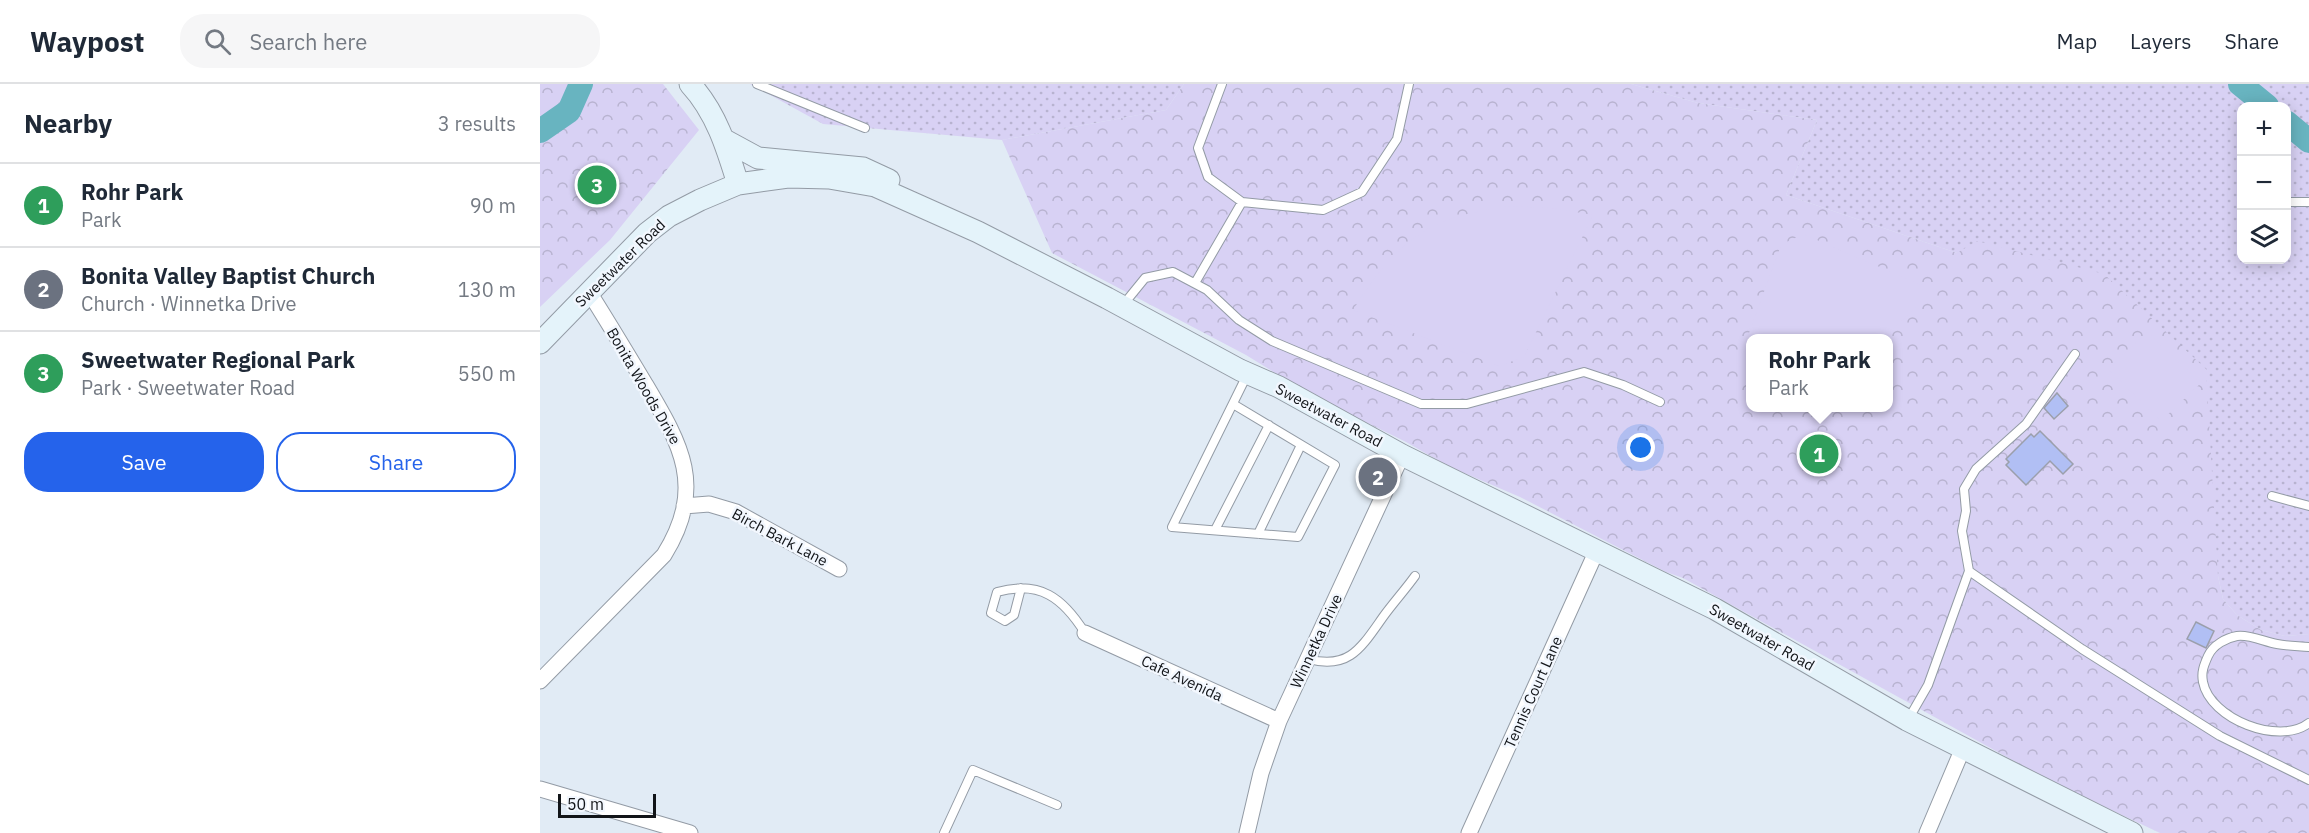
<!DOCTYPE html>
<html lang="en">
<head>
<meta charset="utf-8">
<style>
	body { margin:0; font-family:"IBM Plex Sans",sans-serif; background:#f6f6f7; color:#1f2937 }
	.controls { position:absolute; right:18px; top:18px; display:grid; overflow:hidden; border-radius:12px; box-shadow:0 3px 15px #0003 }
	.controls button { width:54px; height:54px; display:grid; place-items:center; padding:0; border:0; border-bottom:2px solid #e0e1e3; background:#fff; color:#1f2937; font:30px sans-serif }
	.scale { position:absolute; left:18px; bottom:15px; width:98px; box-sizing:border-box; padding-left:6px; border:3px solid #111418; border-top:0; font-size:16px; line-height:21px; white-space:nowrap; color:#111418; -webkit-text-stroke:4px #f2f7fe; paint-order:stroke }
	.you { position:absolute; left:1101px; top:364px; width:21px; height:21px; margin:-15px; border:4px solid #fff; border-radius:50%; background:#1a73e8; box-shadow:0 0 0 9px #1a73e833 }
	.badge { display:grid; place-items:center; width:39px; height:39px; border-radius:50%; background:#2563eb; color:#fff; font-size:20px; font-weight:700 }
	.pin { position:absolute; translate:-50% -50%; border:3px solid #fff; box-shadow:0 2px 6px #0006 }
	.popup { position:absolute; left:1206px; top:250px; width:147px; height:78px; box-sizing:border-box; display:grid; place-content:center; border-radius:12px; background:#fff; filter:drop-shadow(0 2px 4px #0005); font-size:20px; white-space:nowrap; color:#747a83 }
	.popup b { font-size:22px; color:#1f2937 }
	.popup::after { content:''; position:absolute; left:50%; top:100%; margin-left:-12px; border:12px solid transparent; border-top-color:#fff }
	.list { margin:0; padding:0; list-style:none }
	h2 { display:flex; justify-content:space-between; align-items:center; height:78px; margin:0; padding:0 24px; font-size:26px }
	h2 small { font-size:20px; font-weight:400; color:#747a83 }
	.list li { display:grid; grid-template-columns:39px 1fr auto; gap:18px; align-items:center; box-sizing:border-box; height:84px; padding:0 24px; border-top:2px solid #e0e1e3 }
	.list b { display:block; font-size:22px; white-space:nowrap }
	.list p { margin:0; font-size:20px; white-space:nowrap; color:#747a83 }
	.list em { font-size:20px; font-style:normal; color:#747a83 }
	.actions { display:flex; gap:12px; padding:18px 24px }
	.actions a { flex:1; padding:14px 0; border:2px solid #2563eb; border-radius:24px; text-align:center; font-size:21px; color:#2563eb }
	.actions .main { background:#2563eb; color:#fff }
	.icon { flex:none; width:33px; height:33px; fill:none; stroke:currentColor; stroke-width:2; stroke-linecap:round; stroke-linejoin:round }
	.map { position:relative; flex:none; width:1769px; height:749px; overflow:hidden }
	header { display:flex; align-items:center; gap:36px; box-sizing:border-box; height:84px; padding:0 30px; background:#fff; border-bottom:2px solid #e0e1e3 }
	header strong { font-size:28px }
	nav { display:flex; gap:33px; margin-inline-start:auto; font-size:21px }
	.search { width:420px; height:54px; background:#f6f6f7; display:flex; align-items:center; gap:15px; box-sizing:border-box; padding:0 21px; border-radius:24px; color:#747a83; font-size:22px }
	main { display:flex }
	aside { flex:1; background:#fff }
	.map>svg:first-child { display:block }
	.grass { fill:url(#grass-dots); fill-rule:evenodd }
	.park { fill:url(#park-crowns); fill-rule:evenodd }
	.pitch { fill:#d8d1f4 }
	.lines { fill:none; stroke-linecap:round; stroke-linejoin:round }
	.river { stroke:#68b4c0; stroke-width:24 }
	.building { fill:#b1bff4; stroke:#9b9fab; stroke-width:1.5 }
	.service-casing { stroke:#939ba5; stroke-width:10 }
	.minor-casing { stroke:#939ba5; stroke-width:17 }
	.secondary-casing { stroke:#939ba5; stroke-width:23 }
	.service { stroke:#fff; stroke-width:8 }
	.minor { stroke:#fff; stroke-width:15 }
	.secondary { stroke:#e4f3fa; stroke-width:21 }
	.labels { text-anchor:middle; dominant-baseline:central; stroke-width:5; stroke-linejoin:round; paint-order:stroke }
	.street-label { font-size:15px; fill:#111418; stroke:#f2f7fe }
</style>
</head>
<body>
<header>
<strong>Waypost</strong>
<div class="search"><svg class="icon" aria-label="search" viewBox="0 0 24 24"><circle cx="10" cy="10" r="6"/><path d="M15 15l6 6"/></svg>Search here</div>
<nav><a>Map</a><a>Layers</a><a>Share</a></nav>
</header>
<main>
<aside>
<h2>Nearby<small>3 results</small></h2>
<ul class="list">
<li><span class="badge" style="background:#2e9e5b">1</span><div><b>Rohr Park</b><p>Park</p></div><em>90 m</em></li>
<li><span class="badge" style="background:#6b7280">2</span><div><b>Bonita Valley Baptist Church</b><p>Church · Winnetka Drive</p></div><em>130 m</em></li>
<li><span class="badge" style="background:#2e9e5b">3</span><div><b>Sweetwater Regional Park</b><p>Park · Sweetwater Road</p></div><em>550 m</em></li>
</ul>
<div class="actions"><a class="main">Save</a><a>Share</a></div>
</aside>
<div class="map">
<svg width="1769" height="749" viewBox="0 0 1769 749">
	<defs>
		<pattern id="grass-dots" width="8" height="8" patternUnits="userSpaceOnUse" patternTransform="scale(1.5)"><rect width="8" height="8" fill="#d8d1f4"/><path d="M2 2h.1M6 6h.1" fill="none" stroke="#b8b3d0" stroke-width="1.8" stroke-linecap="round"/></pattern>
		<pattern id="park-crowns" width="20" height="18" patternUnits="userSpaceOnUse" patternTransform="scale(1.5)"><rect width="20" height="18" fill="#d8d1f4"/><path d="M2 6a3 3 0 1 1 6 0M12 15a3 3 0 1 1 6 0" fill="none" stroke="#b8b3d0"/></pattern>
	</defs>
	<rect width="100%" height="100%" fill="#e1ebf5"/>
	<path class="grass" d="M 210,0 L 644,0 L 626,26 L 462,56 L 283,40 Z
		M 1091,0 L 1769,0 L 1769,550 L 1745,552 L 1721,546 L 1697,531 L 1683,515 L 1678,492 L 1417,169 L 1246,111 L 1277,36 L 1158,19 ZM 1702,22 L 1746,22 L 1746,176 L 1702,176 Z"/>
	<path class="park" d="M 0,0 L 123,0 L 159,46 L 70,156 L 0,223 Z
		M 644,0 L 1091,0 L 1158,19 L 1277,36 L 1246,111 L 1417,169 L 1437,157 L 1564,190 L 1666,285 L 1678,492 L 1683,515 L 1697,531 L 1721,546 L 1745,552 L 1769,550 L 1769,749 L 1620,749 L 1512,698 L 1143,494 L 1126,488 L 980,413 L 908,382 L 866,358 L 773,312 L 706,271 L 512,169 L 462,56 L 626,26 ZM 1210,254 L 1348,254 L 1348,324 L 1210,324 Z"/>
	<path class="pitch" d="M 965,122 L 1012,124 L 1053,131 L 984,273 L 959,282 L 813,226 C 834,193 857,161 893,142 C 914,131 942,127 965,122 Z
		M 1263,150 L 1386,203 L 1384,214 L 1345,254 L 1210,254 L 1210,285 L 1197,282 L 1241,161 Z
		M 1607,248 L 1661,299 L 1621,337 L 1568,285 Z"/>
	<g class="lines">
		<path class="river" d="M 1700,0 L 1727,22
			M 1746,38 L 1769,57
			M 0,47 L 29,27 L 41,0"/>
	</g>
	<path class="building" d="M 1517,309 L 1528,322 L 1514,335 L 1504,324 Z
		M 1500,347 L 1533,380 L 1523,390 L 1510,377 L 1486,401 L 1466,381 L 1469,378 L 1466,375 L 1491,350 L 1494,353 Z
		M 1656,538 L 1674,547 L 1666,564 L 1647,555 Z"/>
	<g class="lines">
		<g class="service-casing">
			<path id="service" d="M 217,0 L 325,44
				M 682,0 L 658,64 L 668,93 L 702,118
				M 1751,118 L 1769,118
				M 655,199 L 702,118 L 783,126 L 822,108 L 857,55 L 869,0
				M 583,221 L 605,194 L 633,188 L 667,206 L 699,236 L 732,257 L 881,320 L 927,320 L 1044,288 L 1083,301 L 1120,318
				M 693,320 L 795,381 L 758,453 L 632,443 L 707,291
				M 1732,412 L 1769,422
				M 675,446 L 729,341
				M 718,450 L 761,361
				M 1429,487 L 1422,447 L 1426,427 L 1424,405 L 1436,385 L 1486,340 L 1535,270
				M 481,504 L 474,531 L 465,537 L 451,529 L 457,508 C 500,496 523,514 545,549
				M 1769,563 C 1758,562 1747,562 1737,560 C 1725,558 1709,550 1697,552 C 1686,554 1673,561 1668,572 C 1664,581 1661,588 1663,598 C 1670,635 1739,662 1769,639
				M 768,575 C 809,586 821,564 843,533 C 853,519 865,506 875,492
				M 1369,634 L 1388,601 L 1429,487 L 1542,565 L 1680,652 L 1769,696
				M 404,749 L 433,686 L 517,721"/>
		</g>
		<g class="minor-casing">
			<path id="minor" d="M 144,422 L 169,420 L 196,428 L 299,485
				M 545,549 L 739,637
				M 0,597 L 124,471 C 167,402 140,359 104,298 C 86,268 68,238 49,208
				M 0,705 L 150,749
				M 707,749 L 721,689 L 739,637 L 862,371
				M 929,749 L 1057,466
				M 1387,749 L 1423,664"/>
		</g>
		<g class="secondary-casing">
			<path id="secondary" d="M 150,0 C 176,28 187,64 198,100
				M 183,55 L 218,74 L 323,84 L 349,96
				M 0,259 L 107,149 L 129,132 L 160,116 L 198,100 L 248,93 L 289,94 L 335,102 L 438,148 L 567,214 L 700,286 L 739,303 L 862,371 L 1175,525 L 1367,636 L 1592,749"/>
		</g>
		<use href="#service" class="service"/>
		<use href="#minor" class="minor"/>
		<use href="#secondary" class="secondary"/>
	</g>
	<g class="labels">
		<g class="street-label">
			<text transform="translate(80 179) rotate(-44)">Sweetwater Road</text>
			<text transform="translate(104 302) rotate(60)">Bonita Woods Drive</text>
			<text transform="translate(789 331) rotate(28)">Sweetwater Road</text>
			<text transform="translate(240 453) rotate(28)">Birch Bark Lane</text>
			<text transform="translate(1222 553) rotate(30)">Sweetwater Road</text>
			<text transform="translate(776 557) rotate(-65)">Winnetka Drive</text>
			<text transform="translate(642 594) rotate(25)">Cafe Avenida</text>
			<text transform="translate(993 608) rotate(-66)">Tennis Court Lane</text>
		</g>
	</g>
</svg>
<div class="controls">
<button>+</button>
<button>−</button>
<button><svg class="icon" aria-label="layers" viewBox="0 0 24 24"><path d="M12 4l9 5-9 5-9-5zM3 14l9 5 9-5"/></svg></button>
</div>
<div class="scale">50 m</div>
<div class="you"></div>
<div class="pin badge" style="left:1279px;top:370px;background:#2e9e5b">1</div>
<div class="popup"><b>Rohr Park</b>Park</div>
<div class="pin badge" style="left:838px;top:393px;background:#6b7280">2</div>
<div class="pin badge" style="left:57px;top:101px;background:#2e9e5b">3</div>
</div>
</main>
</body>
</html>
